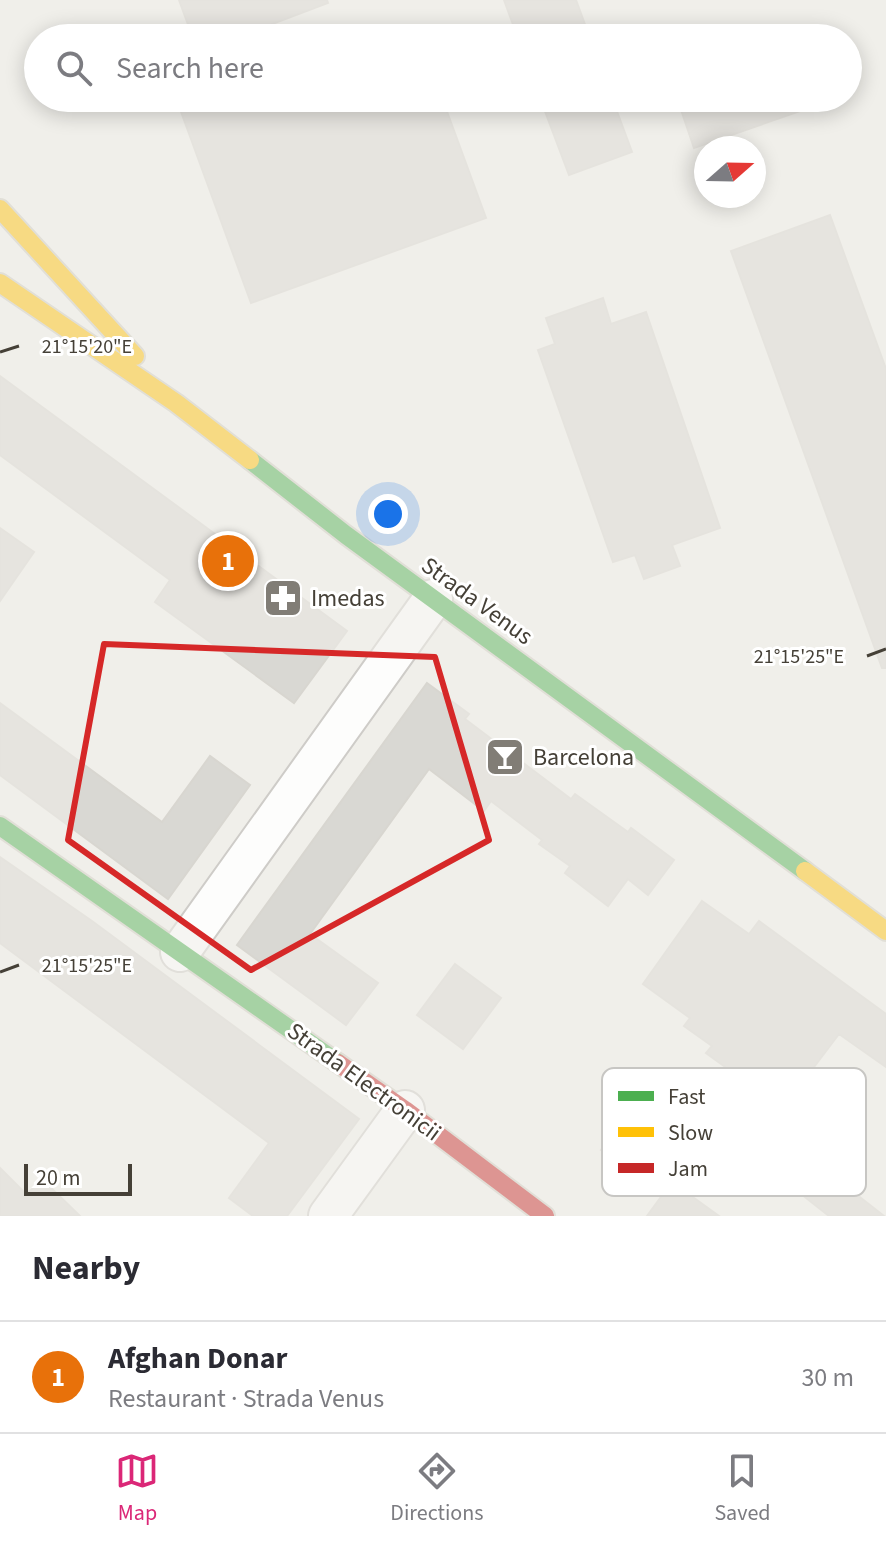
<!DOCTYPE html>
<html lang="en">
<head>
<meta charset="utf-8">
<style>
	body { margin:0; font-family:"Source Sans 3",sans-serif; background:#f7f7f7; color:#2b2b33 }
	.compass { position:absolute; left:694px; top:136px; width:72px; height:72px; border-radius:50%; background:#fff; box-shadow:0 4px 20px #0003; rotate:70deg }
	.scale { position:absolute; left:24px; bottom:20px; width:108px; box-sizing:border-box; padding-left:8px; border:4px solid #454037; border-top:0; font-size:22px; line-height:28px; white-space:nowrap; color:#454037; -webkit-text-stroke:6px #fff; paint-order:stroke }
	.you { position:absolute; left:388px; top:514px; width:28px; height:28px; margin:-20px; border:6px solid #fff; border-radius:50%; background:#1a73e8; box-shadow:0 0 0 12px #1a73e833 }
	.badge { display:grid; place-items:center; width:52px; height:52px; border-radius:50%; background:#db2777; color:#fff; font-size:26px; font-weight:700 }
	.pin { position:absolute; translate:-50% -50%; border:4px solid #fff; box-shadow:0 2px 8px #0006 }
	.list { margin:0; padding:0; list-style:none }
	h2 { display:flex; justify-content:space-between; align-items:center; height:104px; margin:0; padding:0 32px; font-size:34px }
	h2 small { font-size:26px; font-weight:400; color:#7c7c81 }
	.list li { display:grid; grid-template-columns:52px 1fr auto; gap:24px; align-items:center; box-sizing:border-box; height:112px; padding:0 32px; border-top:2px solid #e1e1e2 }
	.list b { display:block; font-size:30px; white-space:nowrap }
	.list p { margin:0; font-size:26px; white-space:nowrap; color:#7c7c81 }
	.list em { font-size:26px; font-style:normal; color:#7c7c81 }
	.icon { flex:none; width:44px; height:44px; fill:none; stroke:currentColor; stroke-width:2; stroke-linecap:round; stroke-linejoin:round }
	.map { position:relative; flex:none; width:886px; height:1216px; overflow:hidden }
	.search { position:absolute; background:#fff; box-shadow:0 4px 20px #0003; left:24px; right:24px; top:24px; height:88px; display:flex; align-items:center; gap:20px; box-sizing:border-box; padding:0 28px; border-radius:44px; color:#7c7c81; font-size:30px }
	.sheet { height:216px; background:#fff }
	nav { display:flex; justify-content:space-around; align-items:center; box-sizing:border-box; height:112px; border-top:2px solid #e1e1e2; background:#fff; font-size:22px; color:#7c7c81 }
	nav a { display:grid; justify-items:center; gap:4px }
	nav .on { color:#db2777 }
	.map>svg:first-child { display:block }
	.building { fill:#d9d8d3; stroke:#d8d6d0; stroke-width:2 }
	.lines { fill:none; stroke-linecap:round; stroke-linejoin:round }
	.street-casing { stroke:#ceccc8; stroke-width:42 }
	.fast-casing { stroke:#ceccc2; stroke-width:22 }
	.slow-casing { stroke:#ceccc2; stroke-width:22 }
	.jam-casing { stroke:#ceccc2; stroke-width:22 }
	.street { stroke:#fdfdfc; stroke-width:38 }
	.fast { stroke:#4caf50; stroke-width:18 }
	.slow { stroke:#ffc107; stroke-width:18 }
	.jam { stroke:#c62828; stroke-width:18 }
	.marked { fill:none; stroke:#d62828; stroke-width:6; stroke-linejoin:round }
	.ticks { fill:none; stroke:#454037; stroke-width:3 }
	.labels { text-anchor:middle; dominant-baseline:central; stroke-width:6; stroke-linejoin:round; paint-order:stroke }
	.poi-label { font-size:24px; fill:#454037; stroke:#fff; text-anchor:start }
	.street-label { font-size:24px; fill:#454037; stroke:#fff }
	.key { fill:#fff; stroke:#c7c6c3; stroke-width:2 }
	.key-label { font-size:22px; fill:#454037 }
	.ticks-label { font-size:20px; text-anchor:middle; fill:#454037; stroke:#fff; stroke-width:6; stroke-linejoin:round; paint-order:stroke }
</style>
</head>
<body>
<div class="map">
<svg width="886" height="1216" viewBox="0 0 886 1216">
	<rect width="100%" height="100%" fill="#f0efea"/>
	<path class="building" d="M 179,0 L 327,0 L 328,3 L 235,38 L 193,38 Z
		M 504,0 L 576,0 L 590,38 L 518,38 Z
		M 176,98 L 442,98 L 486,218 L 251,303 Z
		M 540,98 L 612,98 L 632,152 L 569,175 Z
		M 677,98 L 825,98 L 826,102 L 694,148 Z
		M 830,215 L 886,369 L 886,668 L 882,668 L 731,251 Z
		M 603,298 L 611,324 L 646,312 L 720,528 L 672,545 L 680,566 L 644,579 L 635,555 L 613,562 L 538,350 L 555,344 L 546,318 Z
		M 0,376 L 347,631 L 294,703 L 155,602 L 170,580 L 0,455 Z
		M 0,528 L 34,552 L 0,601 Z
		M 427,683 L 469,714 L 465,719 L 571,799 L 575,794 L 628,832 L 631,828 L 674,860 L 648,895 L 628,879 L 608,906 L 565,873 L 570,866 L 539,844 L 542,840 L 491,801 L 484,811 L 429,769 L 310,934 L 378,983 L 346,1025 L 237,945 Z
		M 0,703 L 162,822 L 210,756 L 250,785 L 168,899 L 0,775 Z
		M 0,857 L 92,921 L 359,1119 L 287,1216 L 253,1216 L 229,1198 L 269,1143 L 0,943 Z
		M 702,901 L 749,934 L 759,921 L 886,1014 L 886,1067 L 839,1034 L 805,1079 L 799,1075 L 764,1122 L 884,1216 L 829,1216 L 721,1131 L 757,1090 L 706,1053 L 712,1046 L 684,1026 L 690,1018 L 643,984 Z
		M 455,964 L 501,998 L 463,1049 L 417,1015 Z
		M 635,1102 L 673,1130 L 639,1177 L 601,1150 Z
		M 0,1168 L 26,1194 L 43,1180 L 80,1216 L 0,1216 Z
		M 672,1182 L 719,1216 L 647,1216 Z"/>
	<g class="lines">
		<g class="street-casing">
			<path id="street" d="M 180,952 L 433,599
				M 328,1216 L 405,1110"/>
		</g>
		<g class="fast-casing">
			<path id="fast" d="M 250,460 L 346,535 L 805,871
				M 0,826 L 338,1063"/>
		</g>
		<g class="slow-casing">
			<path id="slow" d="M 0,209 L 135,356
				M 0,283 L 176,403 L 250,460
				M 805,871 L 886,931"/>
		</g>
		<g class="jam-casing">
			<path id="jam" d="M 338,1063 L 405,1110 L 545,1216"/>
		</g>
		<use href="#street" class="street"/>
		<use href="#fast" class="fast"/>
		<use href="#slow" class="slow"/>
		<use href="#jam" class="jam"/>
	</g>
	<path d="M0 0H886V1216H0ZM 104,644 L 435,657 L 489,840 L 251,970 L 68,840 Z" fill="#f0efea" fill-opacity=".55" fill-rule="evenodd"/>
	<path class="marked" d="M 104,644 L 435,657 L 489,840 L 251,970 L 68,840 Z"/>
	<path class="ticks" d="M 0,352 L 19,346M 867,656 L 886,649M 0,972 L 19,965"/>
	<defs>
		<g id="pharmacy-square" transform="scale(2)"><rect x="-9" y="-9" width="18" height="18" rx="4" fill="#817d76" stroke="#fff"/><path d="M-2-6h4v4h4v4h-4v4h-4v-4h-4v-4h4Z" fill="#fff"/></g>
		<g id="bar-square" transform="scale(2)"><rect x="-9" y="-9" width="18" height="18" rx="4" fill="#817d76" stroke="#fff"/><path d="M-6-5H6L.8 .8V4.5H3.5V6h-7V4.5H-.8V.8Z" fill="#fff"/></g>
	</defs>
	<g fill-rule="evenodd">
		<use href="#pharmacy-square" x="283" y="598"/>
		<use href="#bar-square" x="505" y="757"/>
	</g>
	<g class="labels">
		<g class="poi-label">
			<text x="311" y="598">Imedas</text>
			<text x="533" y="757">Barcelona</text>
		</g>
		<g class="street-label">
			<text transform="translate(477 601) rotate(36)">Strada Venus</text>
			<text transform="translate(364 1082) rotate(36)">Strada Electronicii</text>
		</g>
	</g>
	<rect x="602" y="1068" width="264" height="128" rx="12" class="key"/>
	<rect x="618" y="1091" width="36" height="10" fill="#4caf50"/>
	<rect x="618" y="1127" width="36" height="10" fill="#ffc107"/>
	<rect x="618" y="1163" width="36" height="10" fill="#c62828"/>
	<g class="key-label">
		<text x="668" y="1104">Fast</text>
		<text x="668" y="1140">Slow</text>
		<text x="668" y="1176">Jam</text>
	</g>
	<g class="ticks-label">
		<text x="87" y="353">21°15'20"E</text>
		<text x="799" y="663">21°15'25"E</text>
		<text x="87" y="972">21°15'25"E</text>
	</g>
</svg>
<svg class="compass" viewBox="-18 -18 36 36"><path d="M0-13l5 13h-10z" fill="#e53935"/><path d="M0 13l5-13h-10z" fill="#7c7c81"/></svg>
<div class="scale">20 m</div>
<div class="you"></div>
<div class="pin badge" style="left:228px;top:561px;background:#e8710a">1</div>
<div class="search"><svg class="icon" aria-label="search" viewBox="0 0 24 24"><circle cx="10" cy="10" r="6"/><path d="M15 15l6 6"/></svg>Search here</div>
</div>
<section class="sheet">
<h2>Nearby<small></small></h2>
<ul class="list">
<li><span class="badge" style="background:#e8710a">1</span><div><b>Afghan Donar</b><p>Restaurant · Strada Venus</p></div><em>30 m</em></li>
</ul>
</section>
<nav>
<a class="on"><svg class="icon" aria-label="map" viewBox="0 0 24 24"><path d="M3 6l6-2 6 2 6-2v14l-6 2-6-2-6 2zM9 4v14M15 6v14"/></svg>Map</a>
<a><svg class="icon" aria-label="directions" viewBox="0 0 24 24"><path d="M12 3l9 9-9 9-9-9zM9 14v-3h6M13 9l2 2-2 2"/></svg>Directions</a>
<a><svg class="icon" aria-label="saved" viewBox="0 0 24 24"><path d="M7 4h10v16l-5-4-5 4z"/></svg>Saved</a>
</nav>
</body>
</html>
